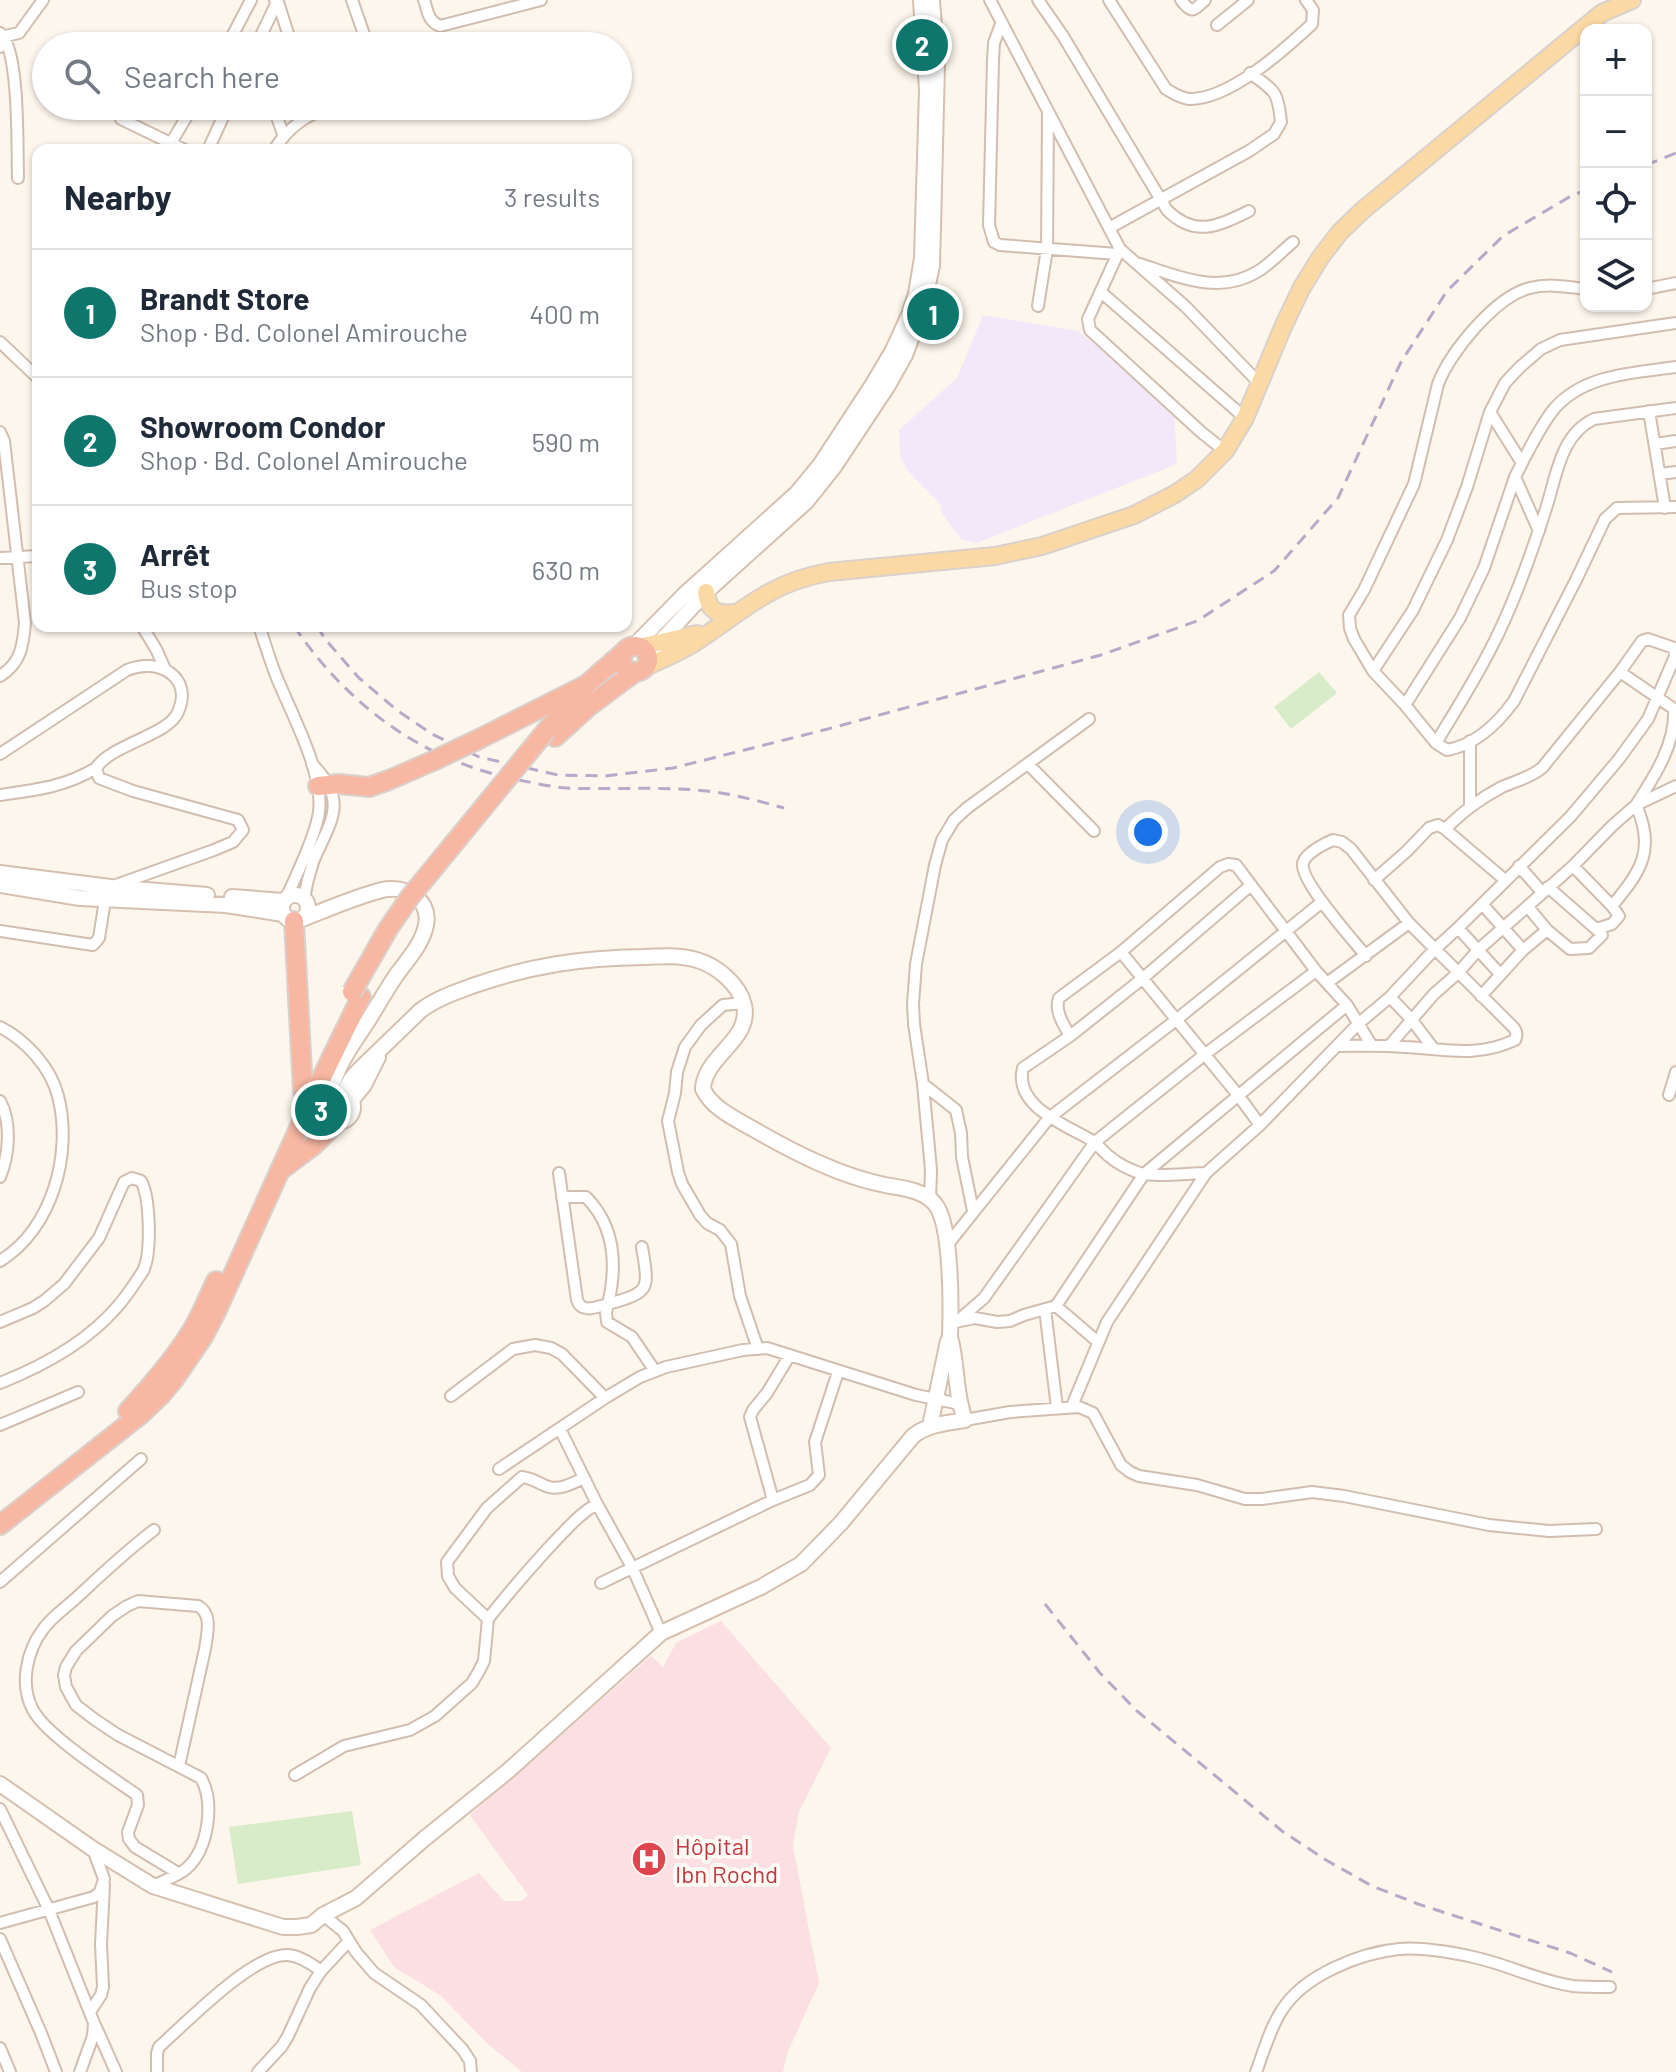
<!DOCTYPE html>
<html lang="en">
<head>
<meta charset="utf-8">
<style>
	body { margin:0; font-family:Barlow,sans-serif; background:#f2f2f3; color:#1f2937 }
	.controls { position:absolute; right:24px; top:24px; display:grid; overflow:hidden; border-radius:16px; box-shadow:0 2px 6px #0004 }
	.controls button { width:72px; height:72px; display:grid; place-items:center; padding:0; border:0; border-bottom:2px solid #e0e1e3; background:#fff; color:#1f2937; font:40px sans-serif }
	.you { position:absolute; left:1148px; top:832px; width:28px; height:28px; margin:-20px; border:6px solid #fff; border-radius:50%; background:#1a73e8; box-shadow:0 0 0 12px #1a73e833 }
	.badge { display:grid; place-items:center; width:52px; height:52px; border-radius:50%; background:#0f766e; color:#fff; font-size:26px; font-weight:700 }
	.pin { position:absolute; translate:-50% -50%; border:4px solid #fff; box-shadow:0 2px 8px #0006 }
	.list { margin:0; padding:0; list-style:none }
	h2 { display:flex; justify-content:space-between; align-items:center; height:104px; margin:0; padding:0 32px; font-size:34px }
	h2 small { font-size:26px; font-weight:400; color:#747a83 }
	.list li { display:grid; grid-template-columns:52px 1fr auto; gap:24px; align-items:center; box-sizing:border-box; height:128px; padding:0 32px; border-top:2px solid #e0e1e3 }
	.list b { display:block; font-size:30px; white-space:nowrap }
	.list p { margin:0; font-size:26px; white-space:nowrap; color:#747a83 }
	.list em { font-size:26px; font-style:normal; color:#747a83 }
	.icon { flex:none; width:44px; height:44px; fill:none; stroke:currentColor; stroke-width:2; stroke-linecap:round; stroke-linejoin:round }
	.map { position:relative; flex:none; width:1676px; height:2072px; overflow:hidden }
	.search { position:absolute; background:#fff; box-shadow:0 2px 6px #0004; left:32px; top:32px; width:600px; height:88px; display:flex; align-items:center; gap:20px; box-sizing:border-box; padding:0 28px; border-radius:44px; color:#747a83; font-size:30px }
	.panel { position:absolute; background:#fff; box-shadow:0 2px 6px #0004; left:32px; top:144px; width:600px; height:488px; border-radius:16px }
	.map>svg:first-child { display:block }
	.education { fill:#f3e8fa }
	.medical { fill:#fbdfe3 }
	.green { fill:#d8ecc9 }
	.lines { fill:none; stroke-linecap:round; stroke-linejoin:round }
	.street-casing { stroke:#d1beb0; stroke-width:14 }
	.secondary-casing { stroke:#d6c0b0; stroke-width:18 }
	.primary-casing { stroke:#dad1cd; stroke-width:20 }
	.highway-casing { stroke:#dad1cd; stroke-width:22 }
	.street { stroke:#fff; stroke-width:10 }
	.secondary { stroke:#fff; stroke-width:14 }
	.primary { stroke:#fbd9a5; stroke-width:16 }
	.highway { stroke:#f7b7a3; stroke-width:18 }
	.rail { stroke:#b9a8c9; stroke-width:3; stroke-dasharray:12 8; stroke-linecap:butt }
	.highway-bridge-casing { stroke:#dad1cd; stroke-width:22; stroke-linecap:butt }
	.highway-bridge { stroke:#f7b7a3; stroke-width:18 }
	.labels { text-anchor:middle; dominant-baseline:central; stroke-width:8; stroke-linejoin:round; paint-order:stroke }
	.health-label { font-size:24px; fill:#be3a42; stroke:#fffaf3; text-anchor:start }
</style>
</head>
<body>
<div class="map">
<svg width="1676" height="2072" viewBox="0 0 1676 2072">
	<rect width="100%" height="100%" fill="#fdf6ec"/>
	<path class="education" d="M 983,315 L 1078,331 L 1174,408 L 1177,464 L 977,543 L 961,539 L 940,511 L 942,506 L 909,472 L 900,457 L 899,430 L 957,378 Z"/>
	<path class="medical" d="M 721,1621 L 831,1748 L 799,1812 L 793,1846 L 819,1983 L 787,2054 L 783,2072 L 522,2072 L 488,2044 L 440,1995 L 394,1967 L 370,1930 L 479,1873 L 504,1901 L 522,1901 L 528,1895 L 470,1815 L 651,1656 L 663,1667 L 676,1643 Z"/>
	<path class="green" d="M 1319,672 L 1337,693 L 1291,729 L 1274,707 Z
		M 352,1811 L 361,1865 L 238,1884 L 229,1827 Z"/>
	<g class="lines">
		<g class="street-casing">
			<path id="street" d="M 275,0 L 278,2 L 292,46
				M 352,0 L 368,46
				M 424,0 C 428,12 428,21 440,26 L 541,0
				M 990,0 L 1120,249 L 1088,319 L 1090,330 L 1201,432 L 1225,451
				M 1038,0 L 1063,36 L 1167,210 C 1195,238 1218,226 1249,211
				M 1109,0 L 1166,89 C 1173,93 1180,98 1189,99 C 1229,100 1284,50 1312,24 L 1313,10 L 1306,0
				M 1181,0 C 1192,14 1193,11 1205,0
				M 1001,24 L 994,43 L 993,60 L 989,225 L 994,242 L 1000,245 L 1117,254
				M 1217,25 L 1248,0
				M 0,33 C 20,48 17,150 18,178
				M 227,46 L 251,0
				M 256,46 L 278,0
				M 0,47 L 5,36 L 19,33 L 43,0
				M 273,106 L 283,134
				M 121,119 L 185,150
				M 171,143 L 193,106
				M 208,150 L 228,106
				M 274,150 C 288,127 307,114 333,106
				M 1109,228 L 1249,151 L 1274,134 L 1281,122 C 1278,91 1275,91 1250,73
				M 1120,249 L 1186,307 L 1259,383
				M 1140,264 C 1180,277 1220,296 1260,270 C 1272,262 1282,251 1293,242
				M 1586,289 C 1568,287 1549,283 1530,288 C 1496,296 1450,352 1438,384 L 1414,484 L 1364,590 L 1349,615 L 1350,628 L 1354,639 L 1373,671 L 1405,705 L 1436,743 L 1447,750 C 1475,745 1498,723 1514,701 L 1576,580 L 1605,519 L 1617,508 L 1676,507
				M 1646,289 L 1676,283
				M 1101,292 L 1245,418
				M 1038,306 L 1047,249 L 1048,113
				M 0,342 L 38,378
				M 1649,411 L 1665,508
				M 1490,412 L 1522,463 L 1515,477 L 1539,531
				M 0,432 L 4,441 L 25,623 C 23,646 21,663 0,676
				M 1655,444 L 1676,441
				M 1522,463 C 1532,444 1541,425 1554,409 C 1584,374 1634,373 1676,367
				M 1660,474 L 1676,472
				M 0,558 L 38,556
				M 142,626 L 156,649 L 165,669
				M 259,626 C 265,643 270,661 277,678 C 292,715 324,773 319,812 C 316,835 296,877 286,898
				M 1373,671 L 1413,610 L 1447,540 L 1467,487 L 1490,412 L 1505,383 L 1520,367 L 1541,349 L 1560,340 L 1676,323
				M 1405,705 L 1460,618 L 1484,568 L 1515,477
				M 1436,743 C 1454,713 1473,683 1489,652 C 1514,605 1532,553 1548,502 C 1557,472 1562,434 1594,419 L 1676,408
				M 0,754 L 127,670 C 157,657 194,676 178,712 C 169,735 112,744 96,768 L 99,778 L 104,780 L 133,791 L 238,820 L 243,830 L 233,842 L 214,850 L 116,885
				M 1028,764 L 1094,831
				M 0,795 C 35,790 65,787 96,768
				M 1470,806 L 1470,741
				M 1445,829 C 1464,811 1479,799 1502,787 C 1517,780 1528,779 1542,768 L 1620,672 L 1642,641 L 1648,639 L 1674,648 L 1675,655
				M 1519,866 L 1542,892
				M 1573,866 L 1612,906
				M 1374,880 L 1407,851 L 1429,828 L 1438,825 L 1445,829 L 1505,880
				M 1548,887 L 1596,929
				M 304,899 C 306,886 309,874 313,862 C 330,821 350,802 312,764
				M 1482,904 L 1523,950
				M 1458,928 L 1500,974
				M 1547,930 L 1570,949 L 1589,948 L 1602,935 L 1596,929 L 1612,924 L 1619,916 L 1612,906 C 1641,871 1656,850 1636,805 C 1654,777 1676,744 1674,709 L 1620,672
				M 0,931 L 93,945 L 99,938 L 105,900
				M 1121,952 L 1238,1095 L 1260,1125
				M 1327,983 L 1409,923
				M 1481,996 L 1523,950 L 1547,930 L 1528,907
				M 1390,997 L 1411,1019 L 1433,1048
				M 744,1003 L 723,1005 L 701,1025 L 685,1047 L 677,1072 L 675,1093 L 668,1121 L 678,1172 L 682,1184 L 700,1215 L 707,1223 L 720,1230 L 731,1244 L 740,1296 L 758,1349
				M 0,1027 C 26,1040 51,1068 58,1096 C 73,1154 52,1229 0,1261
				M 1070,1036 C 1064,1025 1054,1011 1059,998 L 1121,952 L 1220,867 L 1228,864 L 1236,865 L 1316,971 L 1347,1005 L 1372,1046
				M 1337,1046 C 1360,1046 1382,1045 1405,1047 C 1446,1049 1476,1058 1515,1040 C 1517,1036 1517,1032 1514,1028 L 1409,923 L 1351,849 L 1342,842 L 1333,840 C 1324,844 1306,853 1303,863 C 1299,880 1354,941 1366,956
				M 1389,1046 L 1434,994 L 1458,973 L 1478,950 L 1573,866 L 1612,826 L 1636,805 L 1676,786
				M 923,1084 L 956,1110 L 961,1133 L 962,1157 L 973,1211
				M 1669,1095 L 1676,1072
				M 0,1101 C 12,1123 9,1155 0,1177
				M 559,1173 L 577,1300 C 582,1314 596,1307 608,1304 C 617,1266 615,1226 586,1197 L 562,1197
				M 1206,1173 C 1191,1173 1156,1177 1143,1174 C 1132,1171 1118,1164 1110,1157 C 1103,1152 1098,1144 1091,1140 C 1066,1125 1013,1106 1023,1068 L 1070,1036 L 1142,979 L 1251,885
				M 930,1199 L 931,1170 L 923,1084 L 914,1024 L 913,1004 L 916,964 L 935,865 L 942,840 L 954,820 L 967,808 L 1089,719
				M 948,1244 L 1049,1118 L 1176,1020 L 1322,902
				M 642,1247 C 649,1290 651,1292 608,1304 L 606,1312 L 607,1322 L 632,1337 L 655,1371
				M 1056,1306 L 1098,1342
				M 1045,1309 L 1057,1408
				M 961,1318 L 984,1298 L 1095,1142 L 1204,1055 L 1316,971
				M 0,1322 L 33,1308 L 44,1301 L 64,1284 L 99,1238 L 124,1182 L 132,1178 L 141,1181 C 150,1197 152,1253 143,1271 C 135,1283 127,1296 117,1307 C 87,1342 43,1366 0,1383
				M 955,1322 L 975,1318 L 997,1322 L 1010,1321 L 1024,1315 L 1056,1306 L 1144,1174 L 1347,1005
				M 451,1396 L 513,1349 L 535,1345 L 551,1348 L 562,1354 L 605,1398
				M 1072,1406 L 1107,1322 L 1206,1173 L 1260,1125 L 1358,1024 L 1390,997 L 1434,950 L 1458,928 L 1571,816 L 1619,759 L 1648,719 L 1676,654
				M 965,1420 L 1010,1412 L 1079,1407 L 1093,1413 L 1121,1465 L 1130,1472 L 1139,1476 L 1197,1485 L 1245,1499 L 1262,1499 L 1312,1492 L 1344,1496 L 1489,1525 L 1549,1531 L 1596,1529
				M 0,1425 L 78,1392
				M 560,1429 L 597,1504 L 632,1567 L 661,1633
				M 499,1469 L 605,1398 L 640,1377 L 666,1367 L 743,1350 L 767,1348 L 916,1395 L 960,1404
				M 773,1500 L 750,1417 L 753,1410 L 767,1393 L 790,1355
				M 154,1530 C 126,1551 101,1575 75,1599 C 65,1608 52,1617 44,1628 C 27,1650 19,1684 33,1710 C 46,1735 111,1777 137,1795 L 138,1805 L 128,1832 L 129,1839 L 135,1847 L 178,1873
				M 0,1582 L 141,1459
				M 601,1583 L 773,1500 L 810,1485 L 819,1475 L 815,1442 L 838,1372
				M 488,1619 C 509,1592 531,1567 554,1542 C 568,1528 580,1513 597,1504
				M 295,1775 L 344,1746 L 410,1730 L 435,1716 L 472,1683 L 479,1671 L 484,1661 L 488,1619 L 455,1588 L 448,1576 L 447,1562 L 487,1508 L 522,1477 C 533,1478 539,1484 549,1487 C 561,1490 573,1483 584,1478
				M 0,1809 L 49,1910 L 94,2023 L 93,2036 L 80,2072
				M 153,1886 C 163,1881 178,1876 187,1868 C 208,1849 215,1803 201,1778 L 118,1735 L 94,1719 L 76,1705 L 66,1687 L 64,1675 L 66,1667 L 76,1651 L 112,1616 L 127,1606 L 138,1601 L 198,1606 C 213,1614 207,1634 205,1649 L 179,1766
				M 323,1915 L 343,1931 L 356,1952 L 374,1973 L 421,2005 L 463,2050 L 470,2061 L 471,2072
				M 0,1923 L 94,1897 L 100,1892 L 104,1879 L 93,1849
				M 0,1939 L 41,2033 L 56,2072
				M 90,2012 L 101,1995 L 103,1987 L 101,1944 L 104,1885
				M 95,2025 L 116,2072
				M 0,2048 L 10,2072
				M 157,2072 L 157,2053 L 159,2047 C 186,2023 253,1953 288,1955 C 300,1956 312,1964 321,1971
				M 258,2072 L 282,2046 L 288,2036 L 310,1988 L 321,1971 L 349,1941
				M 1256,2072 C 1264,2051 1270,2028 1282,2010 C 1304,1975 1360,1953 1399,1949 C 1422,1947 1450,1952 1473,1957 C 1506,1964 1539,1981 1573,1986 C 1585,1987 1598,1987 1610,1987"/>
		</g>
		<g class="secondary-casing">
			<path id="secondary" d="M 633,647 L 685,594 L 797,493 L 820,465 L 873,384 L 893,350 L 909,315 L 916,294 L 922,258 L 927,90 L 921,0
				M 647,656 L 706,592 L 807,501 L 834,467 L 887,387 L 905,355 L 923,307 L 932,266 L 937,65 L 932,0
				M 0,873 L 110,887 L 207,895
				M 0,885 L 80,898 L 226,905 L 283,914
				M282 908a13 13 0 1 1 26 0a13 13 0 1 1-26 0Z
				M 232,897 L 283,901
				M 302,919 C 328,909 355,897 382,890 C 405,885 431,899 426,925 C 422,945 406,961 395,977 C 385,992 376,1008 366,1024 C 351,1046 336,1067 330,1094
				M323 1107a15 15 0 1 1 30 0a15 15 0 1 1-30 0Z
				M 351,1101 L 364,1085 L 378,1057
				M 930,1426 L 948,1341
				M 0,1784 L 93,1849 L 153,1886 L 283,1927 L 297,1927 L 311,1925 L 323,1915 L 356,1898 L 424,1839 L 508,1771 L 661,1633 L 761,1587 L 801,1564 L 841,1523 L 913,1436 C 928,1424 947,1423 965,1420 C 954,1390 958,1365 950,1337 C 951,1309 952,1224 935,1204 C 924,1190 902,1188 885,1185 C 840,1176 795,1153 755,1130 C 738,1120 712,1109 703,1089 C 704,1056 752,1040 744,1005 C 739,984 717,966 697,960 C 680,955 661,956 643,957 C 582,958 533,965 475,985 C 456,992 437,998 420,1011 L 360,1069 L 351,1079 L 344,1093"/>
		</g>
		<g class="primary-casing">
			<path id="primary" d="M 706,592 C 708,611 717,615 735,613
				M 639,647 L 697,634
				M 644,668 C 660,660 678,653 694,643 C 743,612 767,583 829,572 L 995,556 L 1042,546 L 1134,515 L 1175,494 L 1197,479 L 1225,451 L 1245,418 L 1283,327 L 1301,289 L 1320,258 L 1340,232 L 1363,210 L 1602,13 L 1632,0"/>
		</g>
		<g class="highway-casing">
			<path id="highway" d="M622 659a13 13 0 1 1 26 0a13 13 0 1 1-26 0Z
				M 546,731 L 586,685 L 625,651
				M 555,737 L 588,707 L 635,672
				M 481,738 L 586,685
				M 318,786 L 339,784 L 369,787 L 389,780 L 435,760
				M 294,921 L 303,1091
				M 282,1169 L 314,1145 L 337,1122
				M 128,1411 C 151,1386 173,1361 191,1332 C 201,1316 208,1298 216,1281
				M 0,1525 L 141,1414 L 161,1395 L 175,1378 L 203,1337 L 216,1312 L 323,1075 L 361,997"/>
		</g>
		<use href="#street" class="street"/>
		<use href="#secondary" class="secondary"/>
		<use href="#primary" class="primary"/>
		<use href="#highway" class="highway"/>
		<path class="rail" d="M 1646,165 L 1676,153
			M 294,626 C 348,706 423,761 519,780 C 534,783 551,787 567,788 C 613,790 661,786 707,791 C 733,794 759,801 784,808
			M 317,626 L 325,639 L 359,678 L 398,711 L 432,734 L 479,757 L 558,775 L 605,776 L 673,768 L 824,730 L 1101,655 L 1197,621 L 1274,571 L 1338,498 L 1401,362 L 1447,291 L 1503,236 L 1571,196 L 1586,190
			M 1045,1604 L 1100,1673 L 1137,1711 L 1282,1831 L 1326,1860 L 1372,1886 L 1418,1904 L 1570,1953 L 1612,1972"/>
		<g class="highway-bridge-casing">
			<path id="highway-bridge" d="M 435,760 L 481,738
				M 352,992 L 388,929 L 410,897 L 546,731"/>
		</g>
		<use href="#highway-bridge" class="highway-bridge"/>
	</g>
	<defs>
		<g id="hospital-disc" transform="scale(1.8)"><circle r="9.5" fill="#e0444e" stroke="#fffaf3"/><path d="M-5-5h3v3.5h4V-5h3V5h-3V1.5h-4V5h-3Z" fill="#fff"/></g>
	</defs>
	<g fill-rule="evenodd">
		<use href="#hospital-disc" x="649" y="1859"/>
	</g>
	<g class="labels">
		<g class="health-label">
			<text x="675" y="1845">Hôpital<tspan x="675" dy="28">Ibn Rochd</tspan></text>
		</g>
	</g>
</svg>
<div class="controls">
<button>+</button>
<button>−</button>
<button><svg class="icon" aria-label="locate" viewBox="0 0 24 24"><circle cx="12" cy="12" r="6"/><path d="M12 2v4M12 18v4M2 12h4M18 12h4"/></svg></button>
<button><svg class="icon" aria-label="layers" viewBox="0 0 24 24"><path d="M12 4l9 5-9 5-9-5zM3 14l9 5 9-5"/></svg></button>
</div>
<div class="you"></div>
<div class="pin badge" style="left:933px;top:314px">1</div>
<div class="pin badge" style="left:922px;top:45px">2</div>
<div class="pin badge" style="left:321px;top:1110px">3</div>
<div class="search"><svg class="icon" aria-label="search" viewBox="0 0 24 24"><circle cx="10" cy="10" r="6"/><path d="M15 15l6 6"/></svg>Search here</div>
<section class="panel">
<h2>Nearby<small>3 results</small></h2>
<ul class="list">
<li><span class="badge">1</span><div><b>Brandt Store</b><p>Shop · Bd. Colonel Amirouche</p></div><em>400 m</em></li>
<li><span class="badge">2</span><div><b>Showroom Condor</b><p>Shop · Bd. Colonel Amirouche</p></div><em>590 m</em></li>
<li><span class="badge">3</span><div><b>Arrêt</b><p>Bus stop</p></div><em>630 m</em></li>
</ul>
</section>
</div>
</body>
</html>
